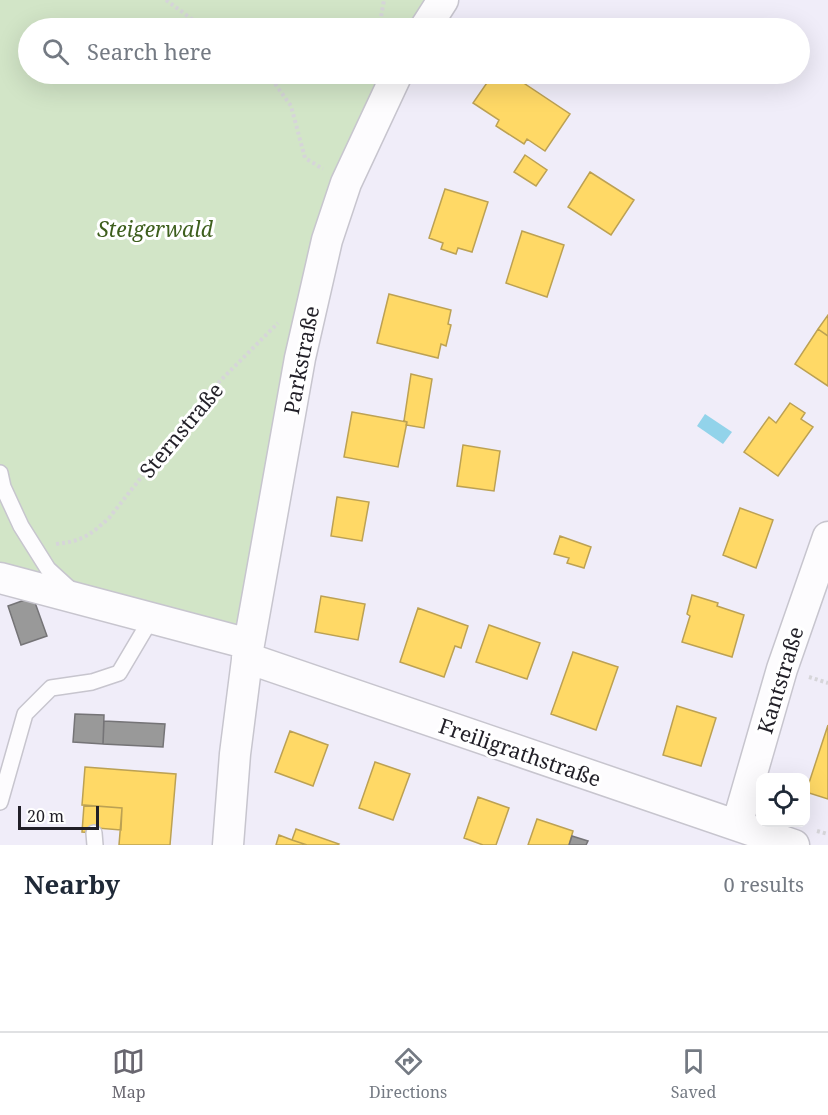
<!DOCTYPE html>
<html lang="en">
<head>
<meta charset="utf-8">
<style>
	body { margin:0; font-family:"Noto Serif",serif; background:#f2f2f3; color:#1f2937 }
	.controls { position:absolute; right:18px; bottom:18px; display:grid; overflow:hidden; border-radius:12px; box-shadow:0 6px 24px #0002 }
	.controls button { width:54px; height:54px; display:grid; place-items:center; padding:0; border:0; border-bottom:2px solid #e0e1e3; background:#fff; color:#1f2937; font:30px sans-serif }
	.scale { position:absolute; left:18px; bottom:15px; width:81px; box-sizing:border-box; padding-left:6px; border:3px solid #211f27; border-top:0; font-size:16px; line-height:21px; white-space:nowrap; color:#211f27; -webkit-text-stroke:4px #fff; paint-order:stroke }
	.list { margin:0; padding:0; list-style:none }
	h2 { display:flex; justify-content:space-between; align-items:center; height:78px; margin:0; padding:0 24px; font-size:26px }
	h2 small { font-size:20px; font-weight:400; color:#747a83 }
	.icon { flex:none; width:33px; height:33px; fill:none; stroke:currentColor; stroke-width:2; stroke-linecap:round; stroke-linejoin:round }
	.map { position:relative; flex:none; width:828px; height:845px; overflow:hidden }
	.search { position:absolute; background:#fff; box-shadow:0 6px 24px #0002; left:18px; right:18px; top:18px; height:66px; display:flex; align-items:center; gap:15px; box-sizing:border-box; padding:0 21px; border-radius:33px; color:#747a83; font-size:22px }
	.sheet { height:186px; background:#fff }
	nav { display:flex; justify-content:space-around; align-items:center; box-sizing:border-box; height:84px; border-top:2px solid #e0e1e3; background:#fff; font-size:16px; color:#747a83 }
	nav a { display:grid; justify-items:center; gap:3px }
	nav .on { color:#696770 }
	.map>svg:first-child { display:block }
	.green { fill:#d2e5c7 }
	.water { fill:#92d3ea }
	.homes { fill:#ffd966; stroke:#bca153; stroke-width:1.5 }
	.industry { fill:#999; stroke:#757477; stroke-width:1.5 }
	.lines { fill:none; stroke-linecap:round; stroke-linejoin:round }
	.service-casing { stroke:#c7c5ce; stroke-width:18 }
	.minor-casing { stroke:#c7c5ce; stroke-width:33 }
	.path { stroke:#d6d5d9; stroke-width:4; stroke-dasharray:3 3; stroke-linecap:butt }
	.service { stroke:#fdfcfe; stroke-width:15 }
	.minor { stroke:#fdfcfe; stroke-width:30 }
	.labels { text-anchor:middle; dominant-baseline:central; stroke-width:6; stroke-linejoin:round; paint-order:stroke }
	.park-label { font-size:21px; font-style:italic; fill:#3d5e1c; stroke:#fff }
	.street-label { font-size:21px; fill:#211f27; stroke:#fff }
</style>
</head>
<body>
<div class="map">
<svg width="828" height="845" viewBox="0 0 828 845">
	<rect width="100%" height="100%" fill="#f0edf9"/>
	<path class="green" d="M 0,0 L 427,0 L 410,28 L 28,28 L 28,74 L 384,74 L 337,171 L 318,220 L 303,276 L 239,634 L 0,569 Z"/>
	<path class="water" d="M 705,414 L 732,432 L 723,444 L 697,426 Z"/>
	<path class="homes" d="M 493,74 L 510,74 L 570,114 L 545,151 L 527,139 L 524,144 L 496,126 L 499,120 L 473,103 Z
		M 525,155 L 547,170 L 536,186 L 514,172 Z
		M 590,172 L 634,200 L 611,235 L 568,207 Z
		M 445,189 L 488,202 L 472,252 L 458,248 L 456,254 L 441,249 L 443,243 L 429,238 Z
		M 522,231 L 564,245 L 547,297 L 506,283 Z
		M 389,294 L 451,310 L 448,324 L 451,325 L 446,346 L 441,344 L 438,358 L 377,343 Z
		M 828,315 L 828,336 L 818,329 Z
		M 818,329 L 828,336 L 828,386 L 795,364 Z
		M 411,374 L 432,379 L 424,428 L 406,425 L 407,422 L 404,421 Z
		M 790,403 L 805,413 L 801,419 L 813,427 L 778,476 L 744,452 L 769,417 L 776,423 Z
		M 352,412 L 407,422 L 398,467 L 344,457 Z
		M 463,445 L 500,451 L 494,491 L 457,486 Z
		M 337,497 L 369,502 L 362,541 L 331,536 Z
		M 740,508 L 773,520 L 756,568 L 723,555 Z
		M 560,536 L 591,547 L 584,568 L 567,563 L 569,558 L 554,554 Z
		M 692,595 L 718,603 L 717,606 L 744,615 L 732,657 L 682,642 L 690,616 L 687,614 Z
		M 321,596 L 365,604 L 358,640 L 315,632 Z
		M 418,608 L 468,626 L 461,648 L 455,646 L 444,677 L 400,662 Z
		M 489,625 L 540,643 L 527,679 L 476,662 Z
		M 573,652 L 618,667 L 596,730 L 551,714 Z
		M 677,706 L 716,718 L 701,766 L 663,755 Z
		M 828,725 L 828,799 L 806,792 Z
		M 290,731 L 328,745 L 313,786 L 275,772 Z
		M 375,762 L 410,774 L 393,820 L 359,808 Z
		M 85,767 L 176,774 L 170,845 L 119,845 L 122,808 L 82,805 Z
		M 478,797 L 509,808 L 496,845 L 483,845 L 464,838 Z
		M 84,805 L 122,808 L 121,830 L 97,828 L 96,833 L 82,832 Z
		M 537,819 L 573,831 L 569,845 L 528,845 Z
		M 296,829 L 339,844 L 338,845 L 307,845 L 292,840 Z
		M 279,835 L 292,840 L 307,845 L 276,845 Z"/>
	<path class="industry" d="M 525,22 L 534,28 L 521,28 Z
		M 33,597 L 47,636 L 21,645 L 8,606 Z
		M 75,714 L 104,715 L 103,744 L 73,742 Z
		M 104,721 L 165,724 L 163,747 L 103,744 Z
		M 572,836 L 588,841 L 586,845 L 569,845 Z"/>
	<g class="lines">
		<g class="service-casing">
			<path id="service" d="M 0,473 L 3,487 L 21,526 L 48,569 L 72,591
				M 0,802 L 25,714 L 51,688 L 92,682 L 119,673 L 151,619
				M 94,833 L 95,845"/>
		</g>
		<g class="minor-casing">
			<path id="minor" d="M 425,28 L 443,0
				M 0,578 L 249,644
				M 247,658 L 794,845
				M 737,825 L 782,669 L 828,537
				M 228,845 L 235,754 L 249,644 L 300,358 L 327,240 L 346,183 L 397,74"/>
		</g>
		<path class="path" d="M 166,0 L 204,28
			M 379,28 L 384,0
			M 268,74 L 291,106 L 305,158 L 323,169
			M 56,544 C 83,541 90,535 109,518 L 208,393 L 278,323
			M 809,677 L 828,683
			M 817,831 L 828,834"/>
		<use href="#service" class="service"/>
		<use href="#minor" class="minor"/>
	</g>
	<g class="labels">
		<g class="park-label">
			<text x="155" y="229">Steigerwald</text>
		</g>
		<g class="street-label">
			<text transform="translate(301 360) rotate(-79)">Parkstraße</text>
			<text transform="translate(181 430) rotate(-50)">Sternstraße</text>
			<text transform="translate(780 680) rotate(-73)">Kantstraße</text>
			<text transform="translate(520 752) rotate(19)">Freiligrathstraße</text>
		</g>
	</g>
</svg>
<div class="controls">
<button><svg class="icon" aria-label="locate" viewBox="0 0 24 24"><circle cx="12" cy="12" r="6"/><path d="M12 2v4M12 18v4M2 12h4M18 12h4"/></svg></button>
</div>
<div class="scale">20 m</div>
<div class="search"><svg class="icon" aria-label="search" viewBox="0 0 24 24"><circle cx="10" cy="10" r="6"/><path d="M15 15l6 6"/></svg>Search here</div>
</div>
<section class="sheet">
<h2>Nearby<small>0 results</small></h2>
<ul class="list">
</ul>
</section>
<nav>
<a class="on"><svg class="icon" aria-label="map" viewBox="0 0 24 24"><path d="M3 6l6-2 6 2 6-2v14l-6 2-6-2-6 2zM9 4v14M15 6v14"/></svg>Map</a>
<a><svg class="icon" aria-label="directions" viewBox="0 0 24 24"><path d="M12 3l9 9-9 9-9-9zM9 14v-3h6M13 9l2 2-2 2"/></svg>Directions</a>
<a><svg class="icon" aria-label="saved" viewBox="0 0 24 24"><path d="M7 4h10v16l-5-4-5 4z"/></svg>Saved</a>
</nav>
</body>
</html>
